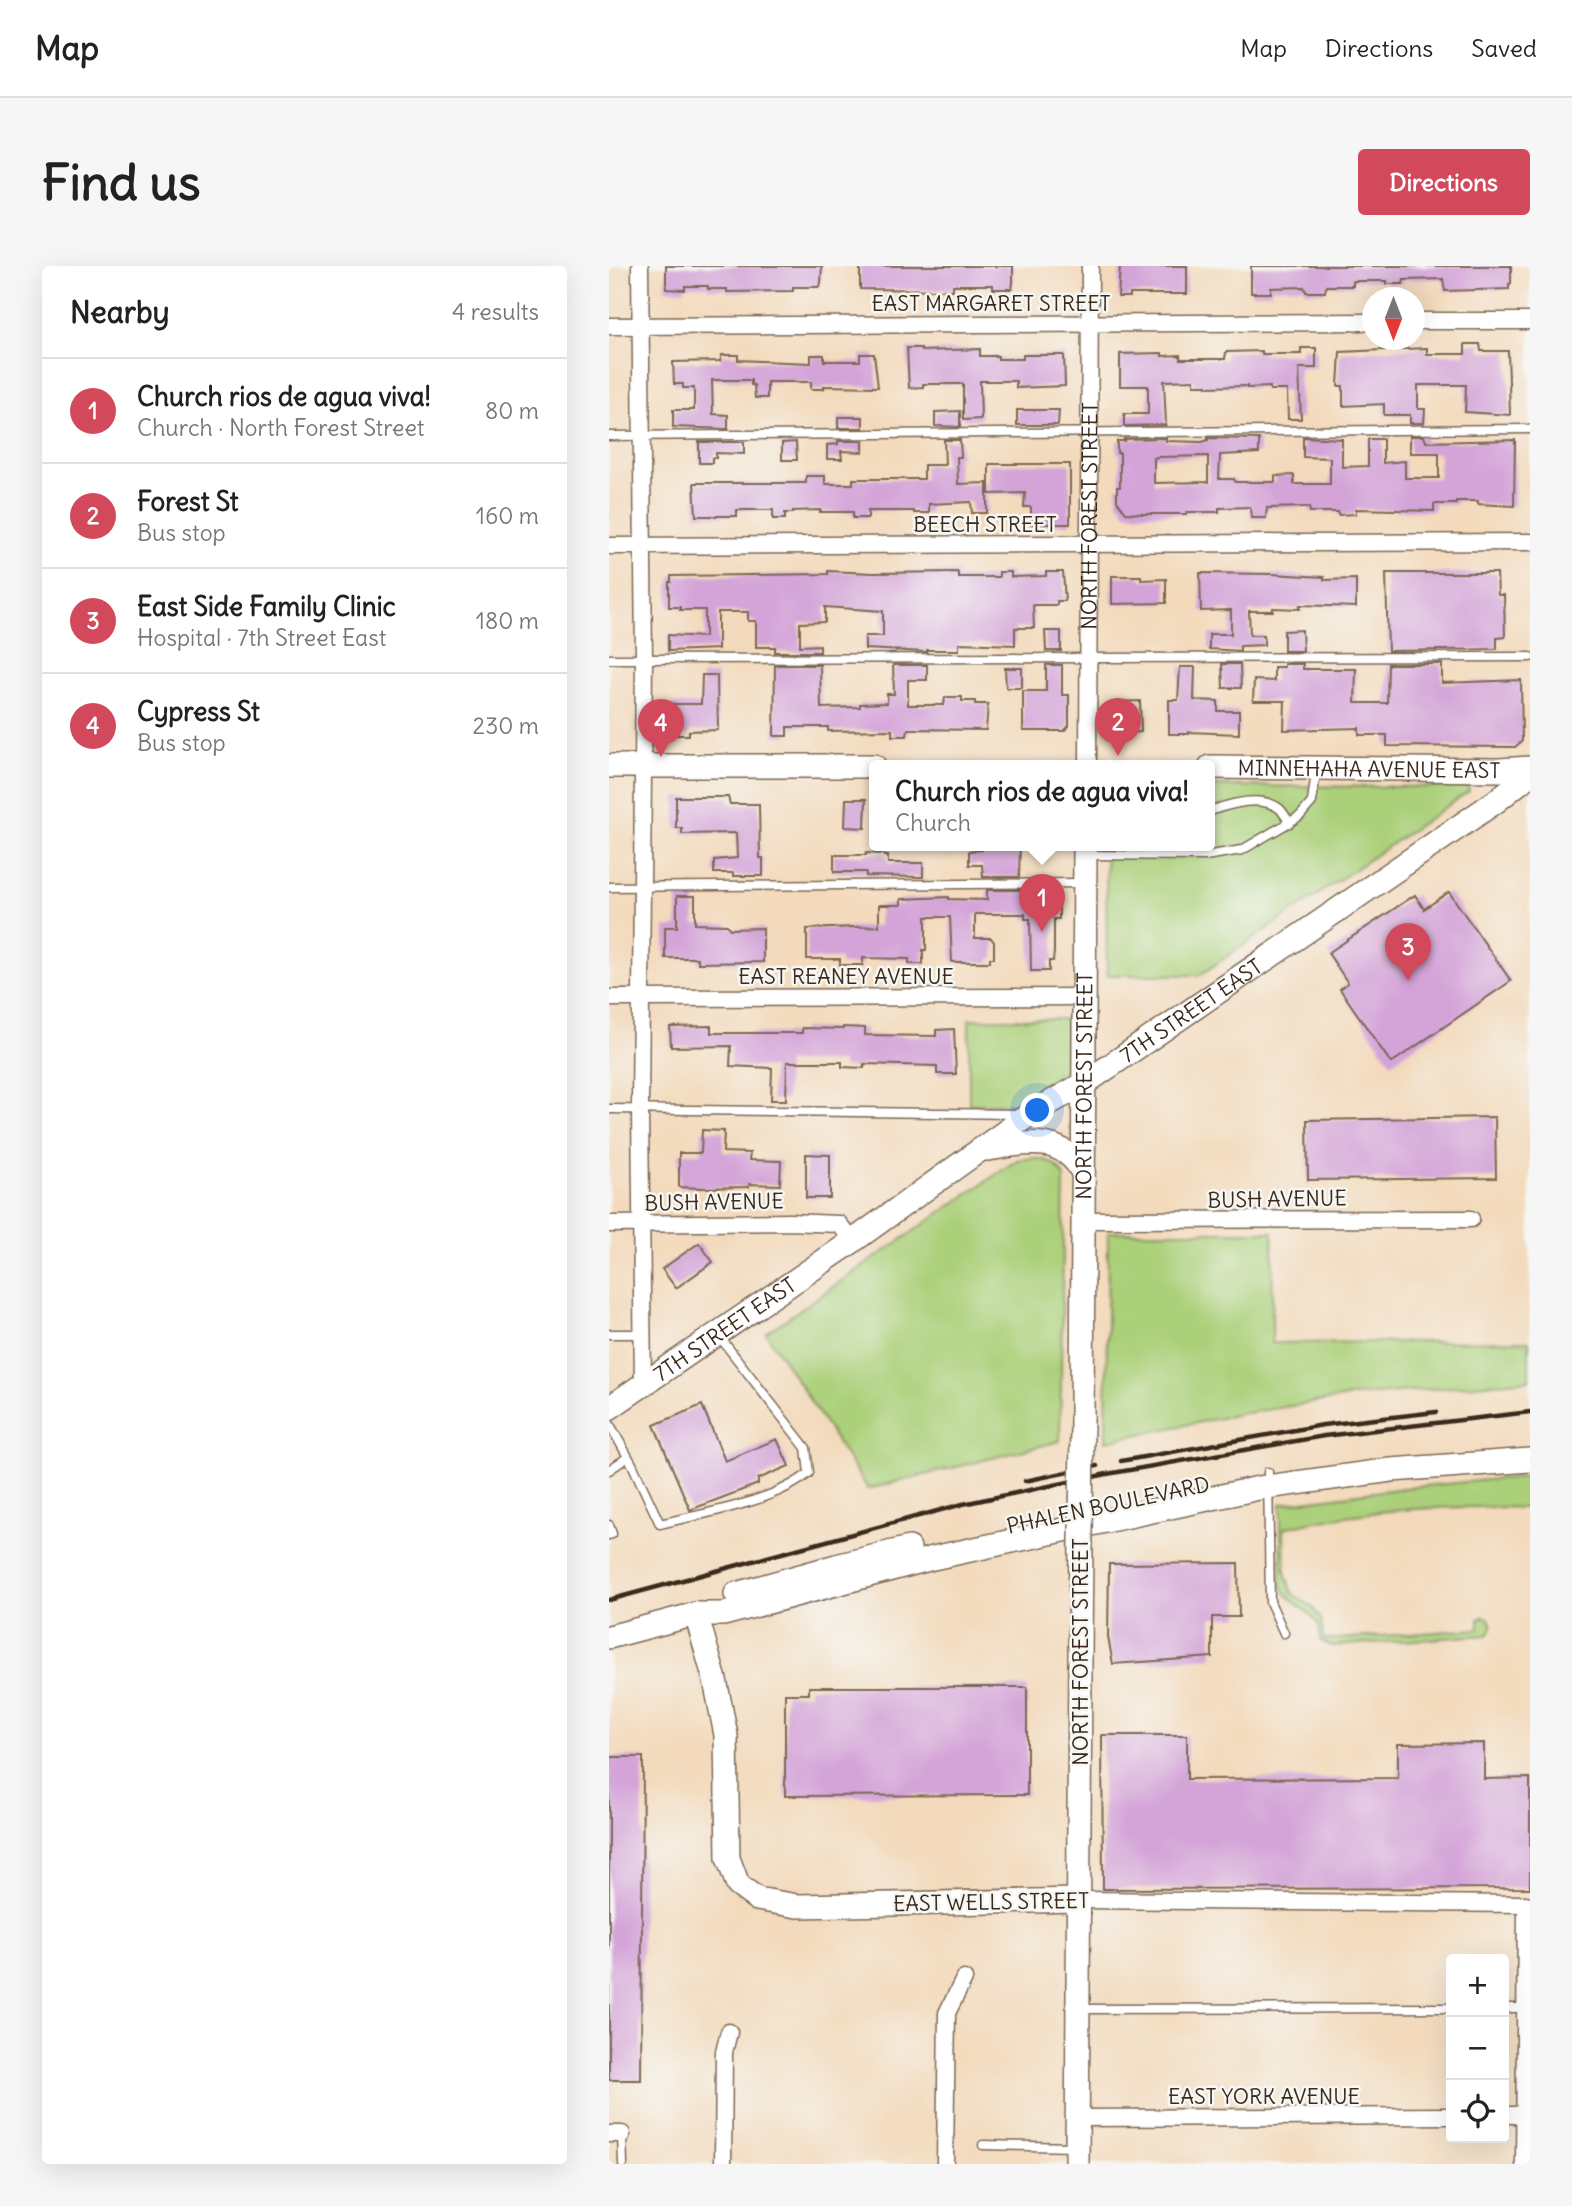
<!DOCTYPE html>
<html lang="en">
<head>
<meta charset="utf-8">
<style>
	body { margin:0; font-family:Delius,sans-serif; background:#f6f6f6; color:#222 }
	.controls { position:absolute; right:21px; bottom:21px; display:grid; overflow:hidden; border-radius:7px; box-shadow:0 7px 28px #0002 }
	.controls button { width:63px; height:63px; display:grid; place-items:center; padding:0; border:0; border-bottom:2px solid #e0e0e0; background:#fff; color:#222; font:35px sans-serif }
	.compass { position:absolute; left:753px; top:21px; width:63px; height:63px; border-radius:50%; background:#fff; box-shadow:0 7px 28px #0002; rotate:180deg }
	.you { position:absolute; left:429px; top:845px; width:24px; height:24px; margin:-18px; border:5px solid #fff; border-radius:50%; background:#1a73e8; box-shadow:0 0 0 10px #1a73e833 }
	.badge { display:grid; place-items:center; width:46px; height:46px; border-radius:50%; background:#d1495b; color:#fff; font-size:23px; font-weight:700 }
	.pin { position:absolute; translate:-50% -58px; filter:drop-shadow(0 2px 4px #0008) }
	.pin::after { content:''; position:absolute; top:37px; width:24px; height:21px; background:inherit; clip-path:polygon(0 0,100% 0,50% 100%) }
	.popup { position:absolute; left:260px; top:494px; width:346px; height:91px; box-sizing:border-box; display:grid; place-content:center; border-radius:7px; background:#fff; filter:drop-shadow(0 2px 5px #0005); font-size:23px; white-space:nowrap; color:#767676 }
	.popup b { font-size:26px; color:#222 }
	.popup::after { content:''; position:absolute; left:50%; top:100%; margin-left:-14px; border:14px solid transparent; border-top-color:#fff }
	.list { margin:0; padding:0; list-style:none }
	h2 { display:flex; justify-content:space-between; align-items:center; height:91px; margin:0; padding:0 28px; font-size:30px }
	h2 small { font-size:23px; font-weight:400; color:#767676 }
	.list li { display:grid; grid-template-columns:46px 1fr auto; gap:21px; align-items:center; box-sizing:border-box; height:105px; padding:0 28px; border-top:2px solid #e0e0e0 }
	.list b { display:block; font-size:26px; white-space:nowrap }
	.list p { margin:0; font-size:23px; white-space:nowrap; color:#767676 }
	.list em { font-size:23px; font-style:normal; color:#767676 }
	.icon { flex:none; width:38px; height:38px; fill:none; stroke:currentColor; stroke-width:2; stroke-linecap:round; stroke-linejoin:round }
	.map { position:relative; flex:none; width:921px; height:1898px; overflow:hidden; border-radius:7px }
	header { display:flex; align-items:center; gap:42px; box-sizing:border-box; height:98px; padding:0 35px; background:#fff; border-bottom:2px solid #e0e0e0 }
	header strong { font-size:33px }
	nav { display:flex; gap:38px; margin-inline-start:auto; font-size:24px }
	.intro { display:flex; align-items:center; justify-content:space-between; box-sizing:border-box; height:168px; padding:0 42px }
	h1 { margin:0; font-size:49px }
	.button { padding:18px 32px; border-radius:7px; background:#d1495b; color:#fff; font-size:24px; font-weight:700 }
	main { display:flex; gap:42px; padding:0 42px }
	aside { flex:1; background:#fff; border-radius:7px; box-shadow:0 7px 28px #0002 }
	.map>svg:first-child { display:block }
	.green { fill:#abd079; stroke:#737d4c; stroke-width:2 }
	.building { fill:#d4a4d8; fill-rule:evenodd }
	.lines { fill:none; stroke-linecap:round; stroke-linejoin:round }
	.lane-casing { stroke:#7b6855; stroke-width:11 }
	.street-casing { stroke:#7b6855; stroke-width:19 }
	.secondary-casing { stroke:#7b6855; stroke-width:26 }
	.lane { stroke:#fff; stroke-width:8 }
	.street { stroke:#fff; stroke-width:16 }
	.secondary { stroke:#fff; stroke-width:23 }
	.rail { stroke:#3b2a1e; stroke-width:4.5 }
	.secondary-bridge-casing { stroke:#7b6855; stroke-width:26; stroke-linecap:butt }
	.secondary-bridge { stroke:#fff; stroke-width:23 }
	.labels { text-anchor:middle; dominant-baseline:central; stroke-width:5; stroke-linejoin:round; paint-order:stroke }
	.street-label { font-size:21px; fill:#3b2a1e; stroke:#f6f6f2 }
</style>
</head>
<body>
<header>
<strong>Map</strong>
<nav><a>Map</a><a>Directions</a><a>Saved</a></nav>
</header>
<div class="intro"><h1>Find us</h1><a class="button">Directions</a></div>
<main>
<aside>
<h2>Nearby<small>4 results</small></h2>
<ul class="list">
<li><span class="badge">1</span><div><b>Church rios de agua viva!</b><p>Church · North Forest Street</p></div><em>80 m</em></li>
<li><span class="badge">2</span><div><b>Forest St</b><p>Bus stop</p></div><em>160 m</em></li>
<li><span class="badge">3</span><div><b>East Side Family Clinic</b><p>Hospital · 7th Street East</p></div><em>180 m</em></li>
<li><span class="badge">4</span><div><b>Cypress St</b><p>Bus stop</p></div><em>230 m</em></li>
</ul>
</aside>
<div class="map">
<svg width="921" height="1898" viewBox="0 0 921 1898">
	<rect width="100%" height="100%" fill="#f6f6f2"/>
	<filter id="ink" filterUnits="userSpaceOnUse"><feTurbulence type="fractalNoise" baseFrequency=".0143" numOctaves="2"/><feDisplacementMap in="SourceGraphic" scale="14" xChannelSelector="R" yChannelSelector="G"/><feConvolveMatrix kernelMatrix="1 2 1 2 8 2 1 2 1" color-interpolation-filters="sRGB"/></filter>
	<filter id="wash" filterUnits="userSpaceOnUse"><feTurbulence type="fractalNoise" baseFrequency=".00686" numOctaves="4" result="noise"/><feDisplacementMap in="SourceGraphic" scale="28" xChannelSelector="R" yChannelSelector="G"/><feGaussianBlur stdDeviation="1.57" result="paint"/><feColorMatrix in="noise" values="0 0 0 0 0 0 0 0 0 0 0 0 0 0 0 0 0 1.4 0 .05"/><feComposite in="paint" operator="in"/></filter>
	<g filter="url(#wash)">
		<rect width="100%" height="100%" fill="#f3dabc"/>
		<path class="green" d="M 601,520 L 859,521 L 860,525 L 591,709 L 498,709 L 497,580 L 601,580 Z
			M 360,753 L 457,753 L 457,804 L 407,838 L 360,838 Z
			M 424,892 C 439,894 448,897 455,911 L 451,1175 L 259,1223 L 157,1067 L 408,894 Z
			M 499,966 L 664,966 L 663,1077 L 920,1075 L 920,1114 L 746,1130 L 631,1148 L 497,1175 Z
			M 921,1210 L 921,1242 C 841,1239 753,1243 675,1262 L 676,1306 L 683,1327 L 704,1342 L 712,1353 L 715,1374 L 870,1363 L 870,1353 L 875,1350 L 880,1353 L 883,1359 L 882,1365 L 878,1369 L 722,1380 L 711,1375 C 715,1343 679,1343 672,1317 L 672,1238 L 804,1221 Z"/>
		<g id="blocks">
			<path class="building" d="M 57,0 L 213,0 L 212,16 L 211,21 L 184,21 L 184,25 L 118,26 L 118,23 L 99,23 L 99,20 L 76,20 L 76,24 L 57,23 Z
				M 251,0 L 404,0 L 404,17 L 403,23 L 384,23 L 384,19 L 344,19 L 344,24 L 251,23 Z
				M 511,0 L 578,0 L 578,28 L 521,28 L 521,31 L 509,31 Z
				M 642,0 L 902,0 L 902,18 L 900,18 L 900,23 L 836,25 L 834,13 L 795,14 L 794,18 L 778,18 L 778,15 L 744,15 L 744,20 L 717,20 L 716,26 L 697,26 L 695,21 L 662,22 L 662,27 L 642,27 Z
				M 856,78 L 871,78 L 872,85 L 899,85 L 901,149 L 856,146 L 857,119 L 809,119 L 809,143 L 816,143 L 815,157 L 801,157 L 801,149 L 775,149 L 775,138 L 734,140 L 734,120 L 729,120 L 731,86 L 818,82 L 818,88 L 856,88 Z
				M 298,82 L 312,82 L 312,85 L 371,83 L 371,90 L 389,90 L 389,93 L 414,93 L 414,89 L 455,89 L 456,120 L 407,122 L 407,115 L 371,115 L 372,153 L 354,154 L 354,118 L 314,118 L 314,121 L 300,122 Z
				M 692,82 L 707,82 L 707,102 L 690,102 L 692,153 L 679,153 L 678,124 L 661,124 L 661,121 L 638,122 L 638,120 L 598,121 L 598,119 L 585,119 L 585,114 L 555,115 L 557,159 L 515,160 L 515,148 L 539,148 L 539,120 L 511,120 L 511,88 L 553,87 L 553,90 L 571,89 L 571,93 L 616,93 L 617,86 L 653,85 L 653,88 L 692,88 Z
				M 251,88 L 265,88 L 269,121 L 215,120 L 215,123 L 202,123 L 202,116 L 158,116 L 158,132 L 146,132 L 145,119 L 142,119 L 142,114 L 103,114 L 104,148 L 119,149 L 119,163 L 64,161 L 64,144 L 85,144 L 85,122 L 74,122 L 74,118 L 65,118 L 64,96 L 111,95 L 113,89 L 129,89 L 129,94 L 202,97 L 202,89 L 215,89 L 215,95 L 251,95 Z
				M 408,144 L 450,144 L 449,159 L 408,159 Z
				M 351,145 L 351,161 L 326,160 L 326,146 Z
				M 229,151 L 254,151 L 254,162 L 229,162 Z
				M 801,170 L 815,170 L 817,176 L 906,174 L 905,240 L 869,238 L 869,235 L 847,235 L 847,238 L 825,238 L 825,245 L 747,243 L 747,248 L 729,249 L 729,246 L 701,246 L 700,241 L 658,242 L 657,252 L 642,252 L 641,241 L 610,242 L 610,246 L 578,246 L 578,248 L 534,248 L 517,247 L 508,235 L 508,221 L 511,221 L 511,187 L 508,187 L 508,175 L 515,175 L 515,173 L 557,172 L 557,175 L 593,176 L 599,174 L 599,172 L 650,173 L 650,187 L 611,189 L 610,213 L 625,213 L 626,216 L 666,216 L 666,210 L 685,209 L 685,218 L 721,218 L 721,192 L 694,191 L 694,171 L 733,173 L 733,201 L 759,200 L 759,173 L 774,173 L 774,197 L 796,195 L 796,212 L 830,212 L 830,187 L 801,187 ZM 599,190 L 599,216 L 545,217 L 545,192 L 548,191 Z
				M 335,174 L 351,174 L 352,191 L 348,191 L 349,218 L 378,217 L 378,247 L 363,247 L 362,236 L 320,238 L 320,247 L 305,247 L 305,245 L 259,245 L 259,252 L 244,252 L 244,246 L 211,246 L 211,244 L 184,245 L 184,247 L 176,247 L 176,253 L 164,253 L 164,244 L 128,244 L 128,250 L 87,250 L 85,217 L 197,217 L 197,210 L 216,210 L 216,218 L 244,218 L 244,213 L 315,213 L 315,199 L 336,199 Z
				M 229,175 L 254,175 L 254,186 L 232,185 L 233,193 L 218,193 L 218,179 L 229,178 Z
				M 90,176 L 135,176 L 135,188 L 107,187 L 107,192 L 103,192 L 103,197 L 90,197 Z
				M 187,176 L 188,194 L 173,194 L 173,177 Z
				M 380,198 L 461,198 L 461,258 L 422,258 L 422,241 L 415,241 L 416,227 L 380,228 Z
				M 219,305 L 264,307 L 349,306 L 349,311 L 390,311 L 390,306 L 402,306 L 402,311 L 437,310 L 437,306 L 454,306 L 456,335 L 448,335 L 448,339 L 424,339 L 425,362 L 406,362 L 406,379 L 350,377 L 350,384 L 318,384 L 318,386 L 256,383 L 256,370 L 274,370 L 274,345 L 216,341 L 216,356 L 191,357 L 191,380 L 211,379 L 211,386 L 166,386 L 166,381 L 147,381 L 147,355 L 139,355 L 139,346 L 109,346 L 109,383 L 59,385 L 59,369 L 96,371 L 96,344 L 71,344 L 71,341 L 60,341 L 60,316 L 62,316 L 62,310 L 219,308 Z
				M 591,307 L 663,308 L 715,311 L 715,314 L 747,313 L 747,341 L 691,339 L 691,343 L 664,342 L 664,345 L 640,345 L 641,369 L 655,369 L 655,379 L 631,380 L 631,385 L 600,383 L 600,368 L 622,368 L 622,344 L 592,345 Z
				M 777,307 L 888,307 L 889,329 L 895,329 L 896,371 L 888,372 L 888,383 L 779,385 Z
				M 503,310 L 532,310 L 532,314 L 557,313 L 557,337 L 503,338 Z
				M 693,364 L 694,385 L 675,385 L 675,365 Z
				M 436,365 L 452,365 L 452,385 L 437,385 Z
				M 613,398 L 631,398 L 632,422 L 614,422 Z
				M 675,398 L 694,398 L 694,403 L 747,403 L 746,437 L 778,437 L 779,398 L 833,398 L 833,417 L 912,414 L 913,475 L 906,481 L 778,480 L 778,469 L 750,469 L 750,462 L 675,464 L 676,435 L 644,435 L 645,414 L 665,415 L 665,401 L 675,401 Z
				M 166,399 L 211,399 L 212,442 L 251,441 L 251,438 L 278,437 L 278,428 L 285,428 L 284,399 L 318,399 L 318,414 L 299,414 L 299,439 L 335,439 L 336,431 L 353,431 L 353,435 L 366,435 L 366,438 L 379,438 L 377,464 L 299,463 L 298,470 L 283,470 L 283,464 L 219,465 L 219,461 L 178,461 L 178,470 L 165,470 Z
				M 437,399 L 453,399 L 453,429 L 460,429 L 460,460 L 455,465 L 414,465 L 414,425 L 437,425 Z
				M 571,401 L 586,401 L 585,434 L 609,435 L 609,445 L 630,445 L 630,468 L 580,466 L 580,468 L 560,468 L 560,434 L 569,434 Z
				M 396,402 L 413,402 L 413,422 L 397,422 Z
				M 93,409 L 108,409 L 109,464 L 80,465 L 80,469 L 65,469 L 63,465 L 62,438 L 92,438 Z
				M 531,435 L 532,466 L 509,467 L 508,436 Z
				M 67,531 L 119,531 L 121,538 L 150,538 L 151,592 L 154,592 L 154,610 L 124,610 L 124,607 L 105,607 L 105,594 L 128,592 L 127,567 L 73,568 L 73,562 L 67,562 Z
				M 237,533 L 257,533 L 256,562 L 236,561 Z
				M 374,580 L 411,580 L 410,611 L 374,611 L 373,599 L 360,599 L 360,585 L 373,584 Z
				M 257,587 L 275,588 L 275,590 L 279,590 L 279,597 L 314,597 L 314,611 L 257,610 L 257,606 L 225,606 L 225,589 L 257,589 Z
				M 378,624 L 450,624 L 450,653 L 445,653 L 445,686 L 444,695 L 440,695 L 440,705 L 422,705 L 421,653 L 416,653 L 416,648 L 366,648 L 366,672 L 382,672 L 385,676 L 385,692 L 381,692 L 381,696 L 343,696 L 341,651 L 317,651 L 317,684 L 314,684 L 314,698 L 300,698 L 300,693 L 254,692 L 254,699 L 231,699 L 231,693 L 198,693 L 198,663 L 270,660 L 270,639 L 292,639 L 292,633 L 340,631 L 340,633 L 378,634 Z
				M 840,626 L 902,715 L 782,797 L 731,723 L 739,717 L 719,687 L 806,629 L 815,643 Z
				M 68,630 L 86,630 L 86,658 L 118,659 L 121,663 L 154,662 L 154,696 L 89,697 L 89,692 L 56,692 L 56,661 L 68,661 Z
				M 102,760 L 102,767 L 193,767 L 193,762 L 234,763 L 234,761 L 256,762 L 256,769 L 327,770 L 327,764 L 345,763 L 347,808 L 328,808 L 328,800 L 255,798 L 255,802 L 233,801 L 233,796 L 178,796 L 177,834 L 162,834 L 163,802 L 121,800 L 122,780 L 62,781 L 61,761 Z
				M 886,851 L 887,912 L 699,914 L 698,854 Z
				M 93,864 L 115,865 L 114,886 L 141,887 L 140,894 L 172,895 L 171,919 L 140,918 L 140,921 L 91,922 L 70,921 L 70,887 L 92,887 Z
				M 197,888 L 221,889 L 221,932 L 197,932 Z
				M 90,977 L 104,996 L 67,1022 L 53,1003 Z
				M 93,1139 L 116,1195 L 168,1173 L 180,1200 L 149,1213 L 149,1218 L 81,1244 L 45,1159 Z
				M 629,1297 L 630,1351 L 603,1351 L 603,1391 L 504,1398 L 499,1371 L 500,1298 Z
				M 200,1421 L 418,1421 L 418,1529 L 176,1530 L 176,1428 L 200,1428 Z
				M 493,1469 L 578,1469 L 578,1513 L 789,1512 L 789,1478 L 875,1477 L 875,1513 L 921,1512 L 921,1622 L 494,1623 Z
				M 0,1491 L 34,1491 L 32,1814 L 0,1814 Z"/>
		</g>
	</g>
	<g filter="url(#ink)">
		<use href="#blocks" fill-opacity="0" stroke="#7b6855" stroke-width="2"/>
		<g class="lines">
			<g class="lane-casing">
				<path id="lane" d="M 0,170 L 921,163
					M 0,393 L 921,391
					M 601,545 C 620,538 653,528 671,543 C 674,546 678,553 681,557
					M 477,589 L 596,590 L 633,584 L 691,550 L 703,536 L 707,505
					M 0,621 L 473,617
					M 0,843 L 411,848
					M 0,1068 L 33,1068
					M 0,1157 L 23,1198 L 51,1258 C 96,1247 165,1236 200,1207 L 197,1182 L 110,1070
					M 0,1204 L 19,1191
					M 659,1206 L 661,1336 L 675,1367
					M 0,1259 L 3,1268 L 0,1269
					M 895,1742 L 916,1742
					M 471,1743 L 842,1742
					M 13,1868 L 14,1898
					M 374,1879 L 465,1881"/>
			</g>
			<g class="street-casing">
				<g id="street">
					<path d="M 31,0 L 35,393 L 31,843 L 34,1120"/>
					<path d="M 806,55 L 921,55"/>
					<path d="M 0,60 L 764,56"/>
					<path d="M 0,280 L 921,276"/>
					<path id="s1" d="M 479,500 L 481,0"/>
					<path d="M 0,732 L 475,731"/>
					<path d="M 473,954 L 862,953"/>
					<path d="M 0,958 L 180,956 L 230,958 L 244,975"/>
					<path d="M 470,1634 L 917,1638 L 915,1898"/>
					<path d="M 895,1849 L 921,1849"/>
					<path d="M 469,1852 L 842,1850"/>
					<path d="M 0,1868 L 13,1868"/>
					<path d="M 114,1898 L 115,1786 L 120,1766"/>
					<path d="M 336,1898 L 338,1747 L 355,1713"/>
				</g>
			</g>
			<g class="secondary-casing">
				<g id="secondary">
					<path d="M 0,500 L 265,500"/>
					<path id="s2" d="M 601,501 L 890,504 L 921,502"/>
					<path d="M 377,883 C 414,878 453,866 474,907"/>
					<path id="s3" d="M 0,1142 L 244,975 L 421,848 L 476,817 L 886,536 L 921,508"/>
					<path id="s4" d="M 473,1152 L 476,580"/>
					<path d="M 127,1328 L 227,1300 L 300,1282"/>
					<path d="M 87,1348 L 106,1414 L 117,1469 L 119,1592 L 129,1619 L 148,1633 L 188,1640 L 470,1634"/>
					<path d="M 0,1371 L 87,1348 L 115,1348 L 324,1292 L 650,1222 L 782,1204 L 921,1194"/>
					<path d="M 468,1898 L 471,1391"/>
				</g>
			</g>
			<use href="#lane" class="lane"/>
			<use href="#street" class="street"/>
			<use href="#secondary" class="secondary"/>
			<path class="rail" d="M 512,1195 L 714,1159 L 827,1146
				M 416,1215 L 488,1200
				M 0,1334 L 354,1238 L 498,1208 L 715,1170 L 921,1146"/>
			<g class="secondary-bridge-casing">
				<path id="secondary-bridge" d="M 471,1391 L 473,1152"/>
			</g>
			<use href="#secondary-bridge" class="secondary-bridge"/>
		</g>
	</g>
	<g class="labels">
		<g class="street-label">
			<text x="382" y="37">EAST MARGARET STREET</text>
			<text stroke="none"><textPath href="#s1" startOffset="250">NORTH FOREST STREET</textPath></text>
			<text x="376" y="258">BEECH STREET</text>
			<text stroke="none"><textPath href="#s2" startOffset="159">MINNEHAHA AVENUE EAST</textPath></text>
			<text x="237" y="710">EAST REANEY AVENUE</text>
			<text stroke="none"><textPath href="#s3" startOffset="705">7TH STREET EAST</textPath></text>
			<text stroke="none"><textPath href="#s4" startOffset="332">NORTH FOREST STREET</textPath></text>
			<text transform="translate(668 933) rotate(-1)">BUSH AVENUE</text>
			<text transform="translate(105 936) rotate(-1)">BUSH AVENUE</text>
			<text stroke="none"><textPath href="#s3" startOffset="140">7TH STREET EAST</textPath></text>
			<text transform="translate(499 1239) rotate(-12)">PHALEN BOULEVARD</text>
			<text transform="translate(471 1386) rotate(-90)">NORTH FOREST STREET</text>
			<text transform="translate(382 1636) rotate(-1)">EAST WELLS STREET</text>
			<text x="655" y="1830">EAST YORK AVENUE</text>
		</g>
	</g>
</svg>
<div class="controls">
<button>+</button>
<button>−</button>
<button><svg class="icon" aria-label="locate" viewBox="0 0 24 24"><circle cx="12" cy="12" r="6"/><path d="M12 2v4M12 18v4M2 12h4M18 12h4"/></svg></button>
</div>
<svg class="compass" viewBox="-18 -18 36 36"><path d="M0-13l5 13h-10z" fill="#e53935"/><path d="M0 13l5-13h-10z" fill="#767676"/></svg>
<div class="you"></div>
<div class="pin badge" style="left:433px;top:666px">1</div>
<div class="popup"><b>Church rios de agua viva!</b>Church</div>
<div class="pin badge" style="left:509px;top:490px">2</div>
<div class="pin badge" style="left:799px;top:715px">3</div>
<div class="pin badge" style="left:52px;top:491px">4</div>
</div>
</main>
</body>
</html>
